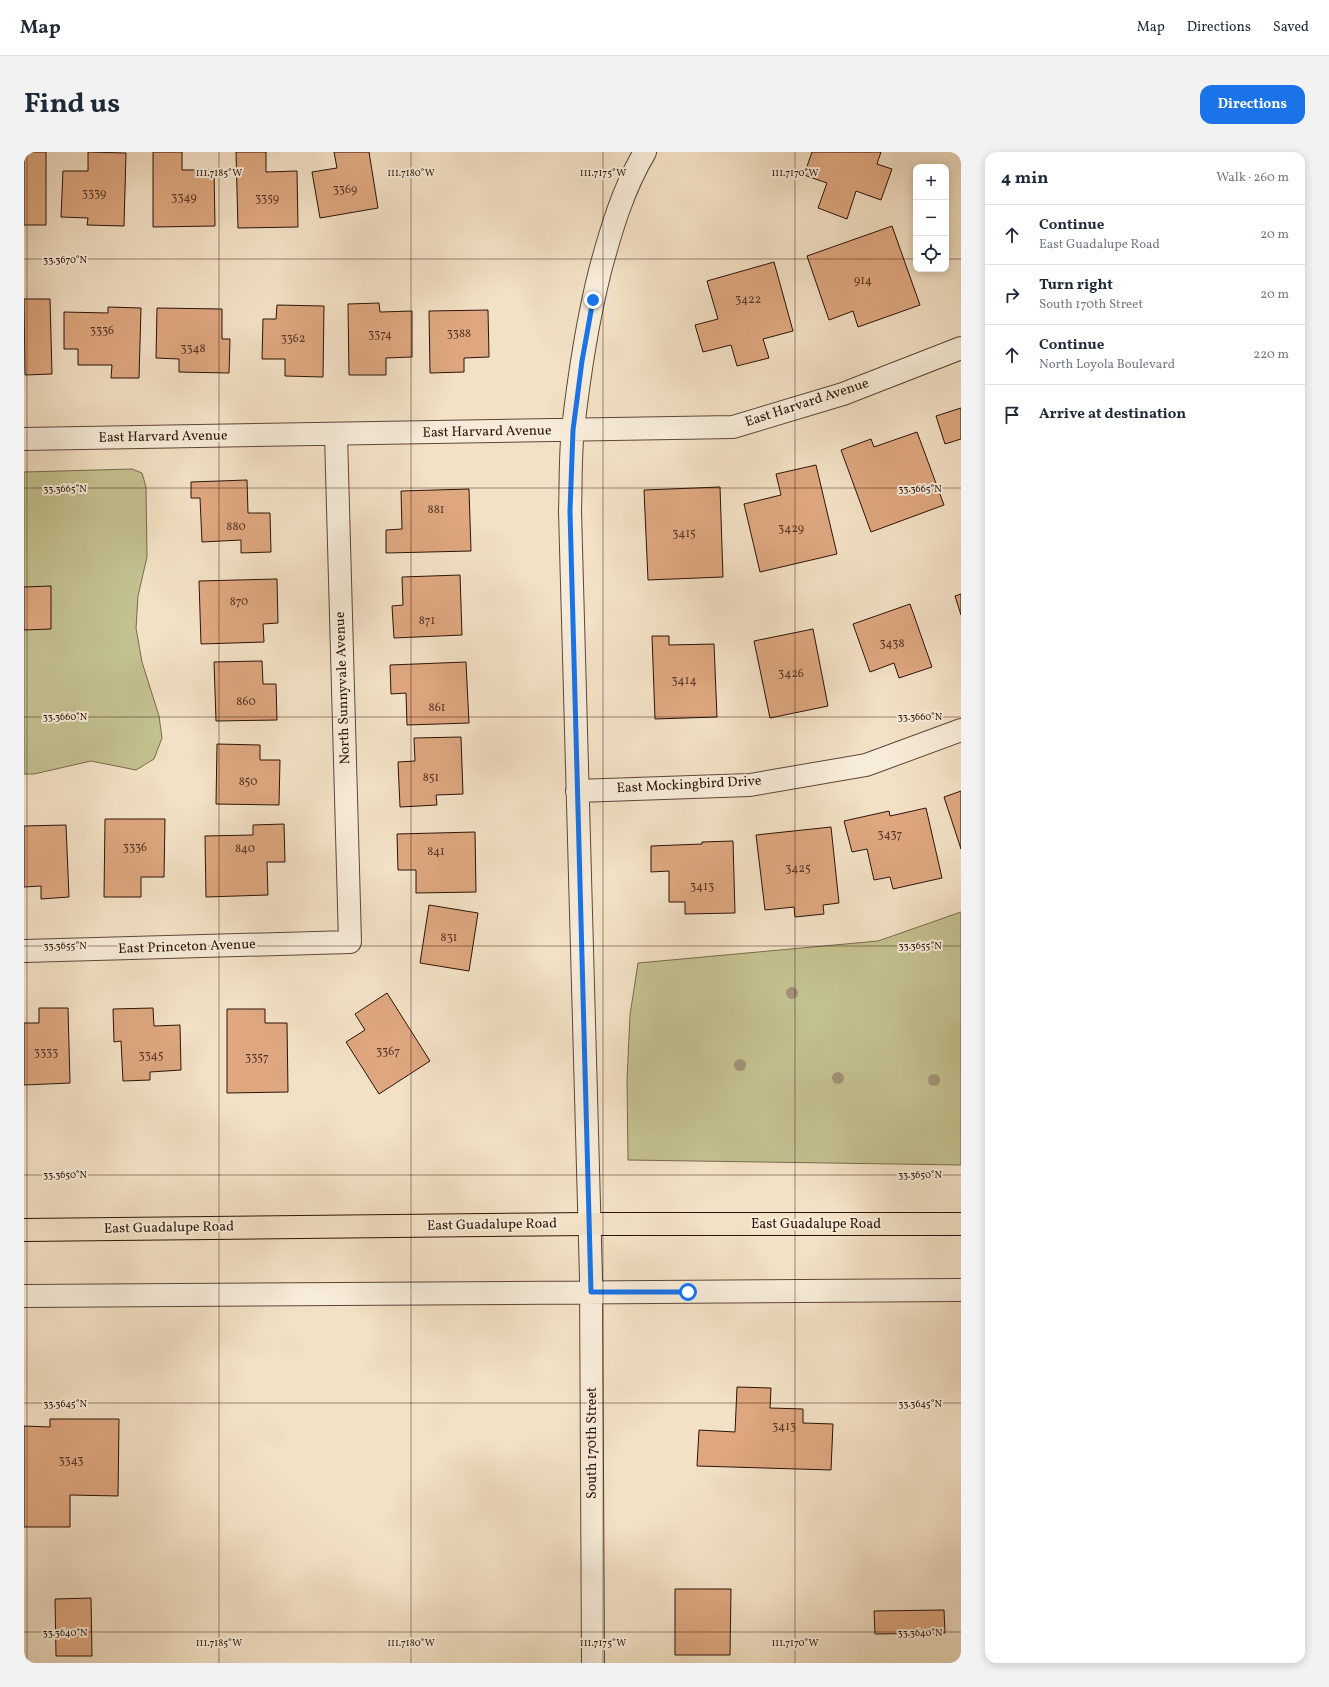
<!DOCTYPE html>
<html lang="en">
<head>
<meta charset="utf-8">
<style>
	body { margin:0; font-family:Vollkorn,serif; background:#f2f2f3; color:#1f2937 }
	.controls { position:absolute; right:12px; top:12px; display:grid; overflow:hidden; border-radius:8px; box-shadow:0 2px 10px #0003 }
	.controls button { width:36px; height:36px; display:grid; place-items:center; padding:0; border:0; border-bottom:1px solid #e0e1e3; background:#fff; color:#1f2937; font:20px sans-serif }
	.stop { position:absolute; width:12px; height:12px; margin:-9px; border:3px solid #1a73e8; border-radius:50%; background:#fff }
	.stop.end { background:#1a73e8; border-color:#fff; box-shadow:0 1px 4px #0008 }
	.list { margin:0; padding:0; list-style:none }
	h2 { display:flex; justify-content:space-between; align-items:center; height:52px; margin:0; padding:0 16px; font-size:17px }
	h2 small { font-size:13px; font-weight:400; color:#747a83 }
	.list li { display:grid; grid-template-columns:26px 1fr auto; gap:12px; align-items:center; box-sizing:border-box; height:60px; padding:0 16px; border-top:1px solid #e0e1e3 }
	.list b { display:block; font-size:15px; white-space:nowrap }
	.list p { margin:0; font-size:13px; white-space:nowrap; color:#747a83 }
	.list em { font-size:13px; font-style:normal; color:#747a83 }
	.icon { flex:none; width:22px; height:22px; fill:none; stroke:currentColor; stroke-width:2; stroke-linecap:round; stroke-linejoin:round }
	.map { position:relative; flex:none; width:937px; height:1511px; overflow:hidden; border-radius:12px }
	header { display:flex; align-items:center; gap:24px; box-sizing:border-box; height:56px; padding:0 20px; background:#fff; border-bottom:1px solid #e0e1e3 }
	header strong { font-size:19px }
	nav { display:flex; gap:22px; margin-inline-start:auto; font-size:14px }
	.intro { display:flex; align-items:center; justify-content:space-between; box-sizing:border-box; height:96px; padding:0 24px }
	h1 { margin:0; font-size:28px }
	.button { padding:10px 18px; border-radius:12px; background:#1a73e8; color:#fff; font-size:14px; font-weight:700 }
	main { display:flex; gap:24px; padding:0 24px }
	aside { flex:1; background:#fff; border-radius:12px; box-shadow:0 2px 10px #0003 }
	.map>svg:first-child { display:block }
	.green { fill:#c3c18f; stroke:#786a4c }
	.building { fill:#dea780; stroke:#2c1309 }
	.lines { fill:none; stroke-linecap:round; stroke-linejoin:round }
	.minor-casing { stroke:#5e4638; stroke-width:24 }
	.major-casing { stroke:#2c1309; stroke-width:24 }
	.minor { stroke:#f7ecd9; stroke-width:22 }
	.major { stroke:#f3e1c5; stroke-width:22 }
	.tree { fill:#a39177 }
	.route { stroke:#1a73e8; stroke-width:5 }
	.ticks { fill:none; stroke:#2c1309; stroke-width:1; stroke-opacity:0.45 }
	.labels { text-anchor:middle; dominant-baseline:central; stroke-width:4; stroke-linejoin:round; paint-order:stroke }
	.number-label { font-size:12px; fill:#583827 }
	.street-label { font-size:14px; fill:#2c1309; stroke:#f7ecd9 }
	.ticks-label { font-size:10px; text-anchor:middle; fill:#2c1309; stroke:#f7ecd9; stroke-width:4; stroke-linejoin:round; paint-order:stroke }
</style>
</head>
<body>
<header>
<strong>Map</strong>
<nav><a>Map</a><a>Directions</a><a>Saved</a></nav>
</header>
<div class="intro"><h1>Find us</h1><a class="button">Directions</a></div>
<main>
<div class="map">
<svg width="937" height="1511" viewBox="0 0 937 1511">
	<rect width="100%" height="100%" fill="#f3e1c5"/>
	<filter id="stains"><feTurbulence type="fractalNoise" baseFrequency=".005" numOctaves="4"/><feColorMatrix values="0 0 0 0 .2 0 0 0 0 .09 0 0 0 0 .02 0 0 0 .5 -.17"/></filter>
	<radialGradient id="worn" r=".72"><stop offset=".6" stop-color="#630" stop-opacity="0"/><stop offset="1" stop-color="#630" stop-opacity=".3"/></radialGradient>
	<path class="green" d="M 108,317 L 118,321 L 122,335 L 123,405 L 114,444 L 112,476 L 118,510 L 135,564 L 138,586 L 130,607 L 112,618 L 67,609 L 10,622 L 0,622 L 0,320 Z
		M 937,760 L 937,1013 L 604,1008 L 603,928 L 606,863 L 614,811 L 854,789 Z"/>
	<path class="building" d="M 0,0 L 22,0 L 22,73 L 0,73 Z
		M 64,0 L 102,1 L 100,74 L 63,73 L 64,66 L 37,65 L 39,19 L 64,19 Z
		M 129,0 L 158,0 L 158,18 L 190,18 L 191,74 L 129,75 Z
		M 212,0 L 242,0 L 242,20 L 273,19 L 274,75 L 214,76 Z
		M 310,0 L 345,0 L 354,56 L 296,66 L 288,20 L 313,16 Z
		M 788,0 L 857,0 L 853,12 L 868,17 L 857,48 L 832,39 L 823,67 L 794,56 L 803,31 L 780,23 Z
		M 868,74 L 896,153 L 834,175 L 829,159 L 805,168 L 783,104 Z
		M 750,110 L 769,179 L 739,187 L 745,206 L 713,214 L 707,193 L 679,200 L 671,173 L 694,167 L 683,129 Z
		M 0,147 L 26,147 L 28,222 L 1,223 Z
		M 355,151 L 356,160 L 388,159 L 388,205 L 362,206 L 362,223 L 325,223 L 324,152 Z
		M 253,153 L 300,154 L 299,225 L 261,224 L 261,207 L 238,207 L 239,167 L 252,167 Z
		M 84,155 L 117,156 L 115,226 L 87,226 L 88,213 L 54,213 L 54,197 L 40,197 L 40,160 L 84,161 Z
		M 133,156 L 198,157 L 198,187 L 206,187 L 205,221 L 155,220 L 155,207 L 132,206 Z
		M 464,158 L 465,205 L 440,206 L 440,220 L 406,221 L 405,159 Z
		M 937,256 L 937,287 L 921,292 L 912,264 Z
		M 893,280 L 920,353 L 847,380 L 817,298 L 847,287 L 850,295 Z
		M 792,313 L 813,402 L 736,420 L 720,352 L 757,343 L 752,322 Z
		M 223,328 L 224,361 L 246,361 L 247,400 L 217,401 L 217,388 L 178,390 L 176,346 L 167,346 L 167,330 Z
		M 696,335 L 699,425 L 624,428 L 620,338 Z
		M 445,337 L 447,399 L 362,401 L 362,378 L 378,377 L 377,339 Z
		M 436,423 L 438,483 L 370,486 L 368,454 L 379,453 L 378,425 Z
		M 253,427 L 254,471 L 239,472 L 240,490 L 177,492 L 175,429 Z
		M 27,434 L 27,477 L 0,478 L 0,435 Z
		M 937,442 L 937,463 L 931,444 Z
		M 886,452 L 908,515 L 875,526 L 870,511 L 846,520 L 829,472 Z
		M 789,477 L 804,554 L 746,566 L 730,489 Z
		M 628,484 L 645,484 L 645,493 L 690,492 L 693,565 L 631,567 Z
		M 238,509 L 239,532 L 252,532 L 253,568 L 192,569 L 190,510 Z
		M 442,510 L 445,571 L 383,573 L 382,541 L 367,542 L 366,513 Z
		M 437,585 L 439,642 L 412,643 L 413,653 L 376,655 L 374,610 L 391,609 L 390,586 Z
		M 193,592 L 236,593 L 236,608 L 256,608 L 255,653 L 192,652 Z
		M 937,639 L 937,697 L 920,645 Z
		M 902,656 L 918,726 L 869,737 L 866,725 L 850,728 L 843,697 L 828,700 L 820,669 L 865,659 L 866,664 Z
		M 81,667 L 141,667 L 140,725 L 117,725 L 117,745 L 80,745 Z
		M 260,672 L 261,710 L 243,710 L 244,743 L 182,745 L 181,684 L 229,683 L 229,673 Z
		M 42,673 L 45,745 L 17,747 L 17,734 L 0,735 L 0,674 Z
		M 807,675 L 815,751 L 799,753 L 800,762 L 771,765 L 770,755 L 741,758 L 732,683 Z
		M 451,680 L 452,740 L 392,741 L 392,718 L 374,718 L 373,682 Z
		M 709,689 L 711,761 L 661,762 L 661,750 L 645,750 L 645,719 L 627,720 L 627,694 L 678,692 L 678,690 Z
		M 405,753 L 454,761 L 445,819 L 396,811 Z
		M 363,841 L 406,909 L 355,942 L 322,890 L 341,878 L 331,862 Z
		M 15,856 L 44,856 L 46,931 L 0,933 L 0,871 L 15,871 Z
		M 129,856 L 130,874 L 156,873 L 157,918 L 126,920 L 126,928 L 99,929 L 97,889 L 90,890 L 89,857 Z
		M 203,857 L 241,857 L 241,871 L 263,871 L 264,940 L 203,941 Z
		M 713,1235 L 747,1236 L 746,1256 L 779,1257 L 779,1271 L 809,1272 L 807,1318 L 673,1314 L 675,1278 L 711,1280 Z
		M 26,1267 L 95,1267 L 94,1344 L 46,1343 L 46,1375 L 0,1375 L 0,1274 L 26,1275 Z
		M 651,1437 L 707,1437 L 706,1503 L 651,1503 Z
		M 67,1446 L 68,1504 L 32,1504 L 31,1447 Z
		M 920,1458 L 921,1481 L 851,1482 L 850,1459 Z"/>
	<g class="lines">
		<g class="minor-casing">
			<path id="minor" d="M 0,287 L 709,275 L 819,242 L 937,196
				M 553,639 L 726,633 L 842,613 L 937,578
				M 0,799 L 326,790 L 312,283
				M 0,1144 L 937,1138
				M 569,1511 L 567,1126 L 546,359 C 547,332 546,304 549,277 C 555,224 563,171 576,119 C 587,78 599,37 621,0"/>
		</g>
		<g class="major-casing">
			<path id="major" d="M 0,1078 L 565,1072 L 937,1072"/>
		</g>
		<use href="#minor" class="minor"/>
		<use href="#major" class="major"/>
	</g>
	<g class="tree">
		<circle cx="768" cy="841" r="6"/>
		<circle cx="716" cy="913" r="6"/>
		<circle cx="814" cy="926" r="6"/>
		<circle cx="910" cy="928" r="6"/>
	</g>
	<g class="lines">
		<path class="route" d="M 569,148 L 558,209 L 549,278 L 546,359 L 567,1140 L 664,1140"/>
	</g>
	<path class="ticks" d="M 3,0 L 3,1511M 195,0 L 195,1511M 387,0 L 387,1511M 579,0 L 579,1511M 771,0 L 771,1511M 0,107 L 892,107M 922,107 L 937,107M 0,336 L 937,336M 0,565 L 937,565M 0,794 L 937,794M 0,1023 L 937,1023M 0,1251 L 937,1251M 0,1480 L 937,1480"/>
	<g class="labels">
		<g class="number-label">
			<text x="321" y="38">3369</text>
			<text x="70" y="42">3339</text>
			<text x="160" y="46">3349</text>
			<text x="243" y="47">3359</text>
			<text x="839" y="129">914</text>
			<text x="724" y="148">3422</text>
			<text x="78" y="179">3336</text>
			<text x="435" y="182">3388</text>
			<text x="356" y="183">3374</text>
			<text x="269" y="187">3362</text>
			<text x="169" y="197">3348</text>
			<text x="412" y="358">881</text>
			<text x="212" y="375">880</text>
			<text x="767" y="377">3429</text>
			<text x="660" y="382">3415</text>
			<text x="215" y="450">870</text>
			<text x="403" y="469">871</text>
			<text x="868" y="492">3438</text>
			<text x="767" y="522">3426</text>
			<text x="660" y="529">3414</text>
			<text x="222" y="550">860</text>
			<text x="413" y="556">861</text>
			<text x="407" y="626">851</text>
			<text x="224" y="630">850</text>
			<text x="866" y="683">3437</text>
			<text x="111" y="696">3336</text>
			<text x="221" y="697">840</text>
			<text x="412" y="700">841</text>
			<text x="774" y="717">3425</text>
			<text x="678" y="735">3413</text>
			<text x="425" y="786">831</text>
			<text x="364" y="900">3367</text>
			<text x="22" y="901">3333</text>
			<text x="127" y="904">3345</text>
			<text x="233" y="906">3357</text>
			<text x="760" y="1275">3413</text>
			<text x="47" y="1309">3343</text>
		</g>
		<g class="street-label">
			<text transform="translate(783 251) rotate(-18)">East Harvard Avenue</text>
			<text transform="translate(463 280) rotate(-1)">East Harvard Avenue</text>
			<text transform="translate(139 285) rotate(-1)">East Harvard Avenue</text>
			<text transform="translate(319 536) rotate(-92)">North Sunnyvale Avenue</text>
			<text transform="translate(665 633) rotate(-3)">East Mockingbird Drive</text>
			<text transform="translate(163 795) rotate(-2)">East Princeton Avenue</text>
			<text x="792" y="1072">East Guadalupe Road</text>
			<text transform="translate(468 1073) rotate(-1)">East Guadalupe Road</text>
			<text transform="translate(145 1076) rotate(-1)">East Guadalupe Road</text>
			<text transform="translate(568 1291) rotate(-90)">South 170th Street</text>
		</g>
	</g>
	<g class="ticks-label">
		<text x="195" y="24">111.7185°W</text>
		<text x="387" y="24">111.7180°W</text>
		<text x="579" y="24">111.7175°W</text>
		<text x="771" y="24">111.7170°W</text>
		<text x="41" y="111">33.3670°N</text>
		<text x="41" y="340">33.3665°N</text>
		<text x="896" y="340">33.3665°N</text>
		<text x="41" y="568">33.3660°N</text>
		<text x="896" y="568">33.3660°N</text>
		<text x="41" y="797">33.3655°N</text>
		<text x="896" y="797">33.3655°N</text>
		<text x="41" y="1026">33.3650°N</text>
		<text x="896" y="1026">33.3650°N</text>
		<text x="41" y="1255">33.3645°N</text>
		<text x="896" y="1255">33.3645°N</text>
		<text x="41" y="1484">33.3640°N</text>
		<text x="896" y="1484">33.3640°N</text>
		<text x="195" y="1494">111.7185°W</text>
		<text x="387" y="1494">111.7180°W</text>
		<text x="579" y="1494">111.7175°W</text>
		<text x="771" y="1494">111.7170°W</text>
	</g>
	<rect width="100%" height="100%" filter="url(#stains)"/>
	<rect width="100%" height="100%" fill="url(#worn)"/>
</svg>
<div class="controls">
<button>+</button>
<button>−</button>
<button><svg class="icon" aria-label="locate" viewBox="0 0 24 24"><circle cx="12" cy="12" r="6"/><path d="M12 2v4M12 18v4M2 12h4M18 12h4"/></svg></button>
</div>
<div class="stop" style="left:664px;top:1140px"></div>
<div class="stop end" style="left:569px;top:148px"></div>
</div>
<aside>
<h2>4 min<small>Walk · 260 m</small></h2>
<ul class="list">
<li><svg class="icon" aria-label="ahead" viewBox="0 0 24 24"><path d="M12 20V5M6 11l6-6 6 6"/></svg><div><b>Continue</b><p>East Guadalupe Road</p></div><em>20 m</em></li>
<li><svg class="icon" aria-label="right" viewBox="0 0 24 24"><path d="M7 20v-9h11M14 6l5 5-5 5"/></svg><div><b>Turn right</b><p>South 170th Street</p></div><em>20 m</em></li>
<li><svg class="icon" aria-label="ahead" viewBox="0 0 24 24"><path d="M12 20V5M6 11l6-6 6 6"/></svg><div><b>Continue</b><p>North Loyola Boulevard</p></div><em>220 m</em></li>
<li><svg class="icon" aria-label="arrive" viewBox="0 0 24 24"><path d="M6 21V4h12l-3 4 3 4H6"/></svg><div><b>Arrive at destination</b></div></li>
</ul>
</aside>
</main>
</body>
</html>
